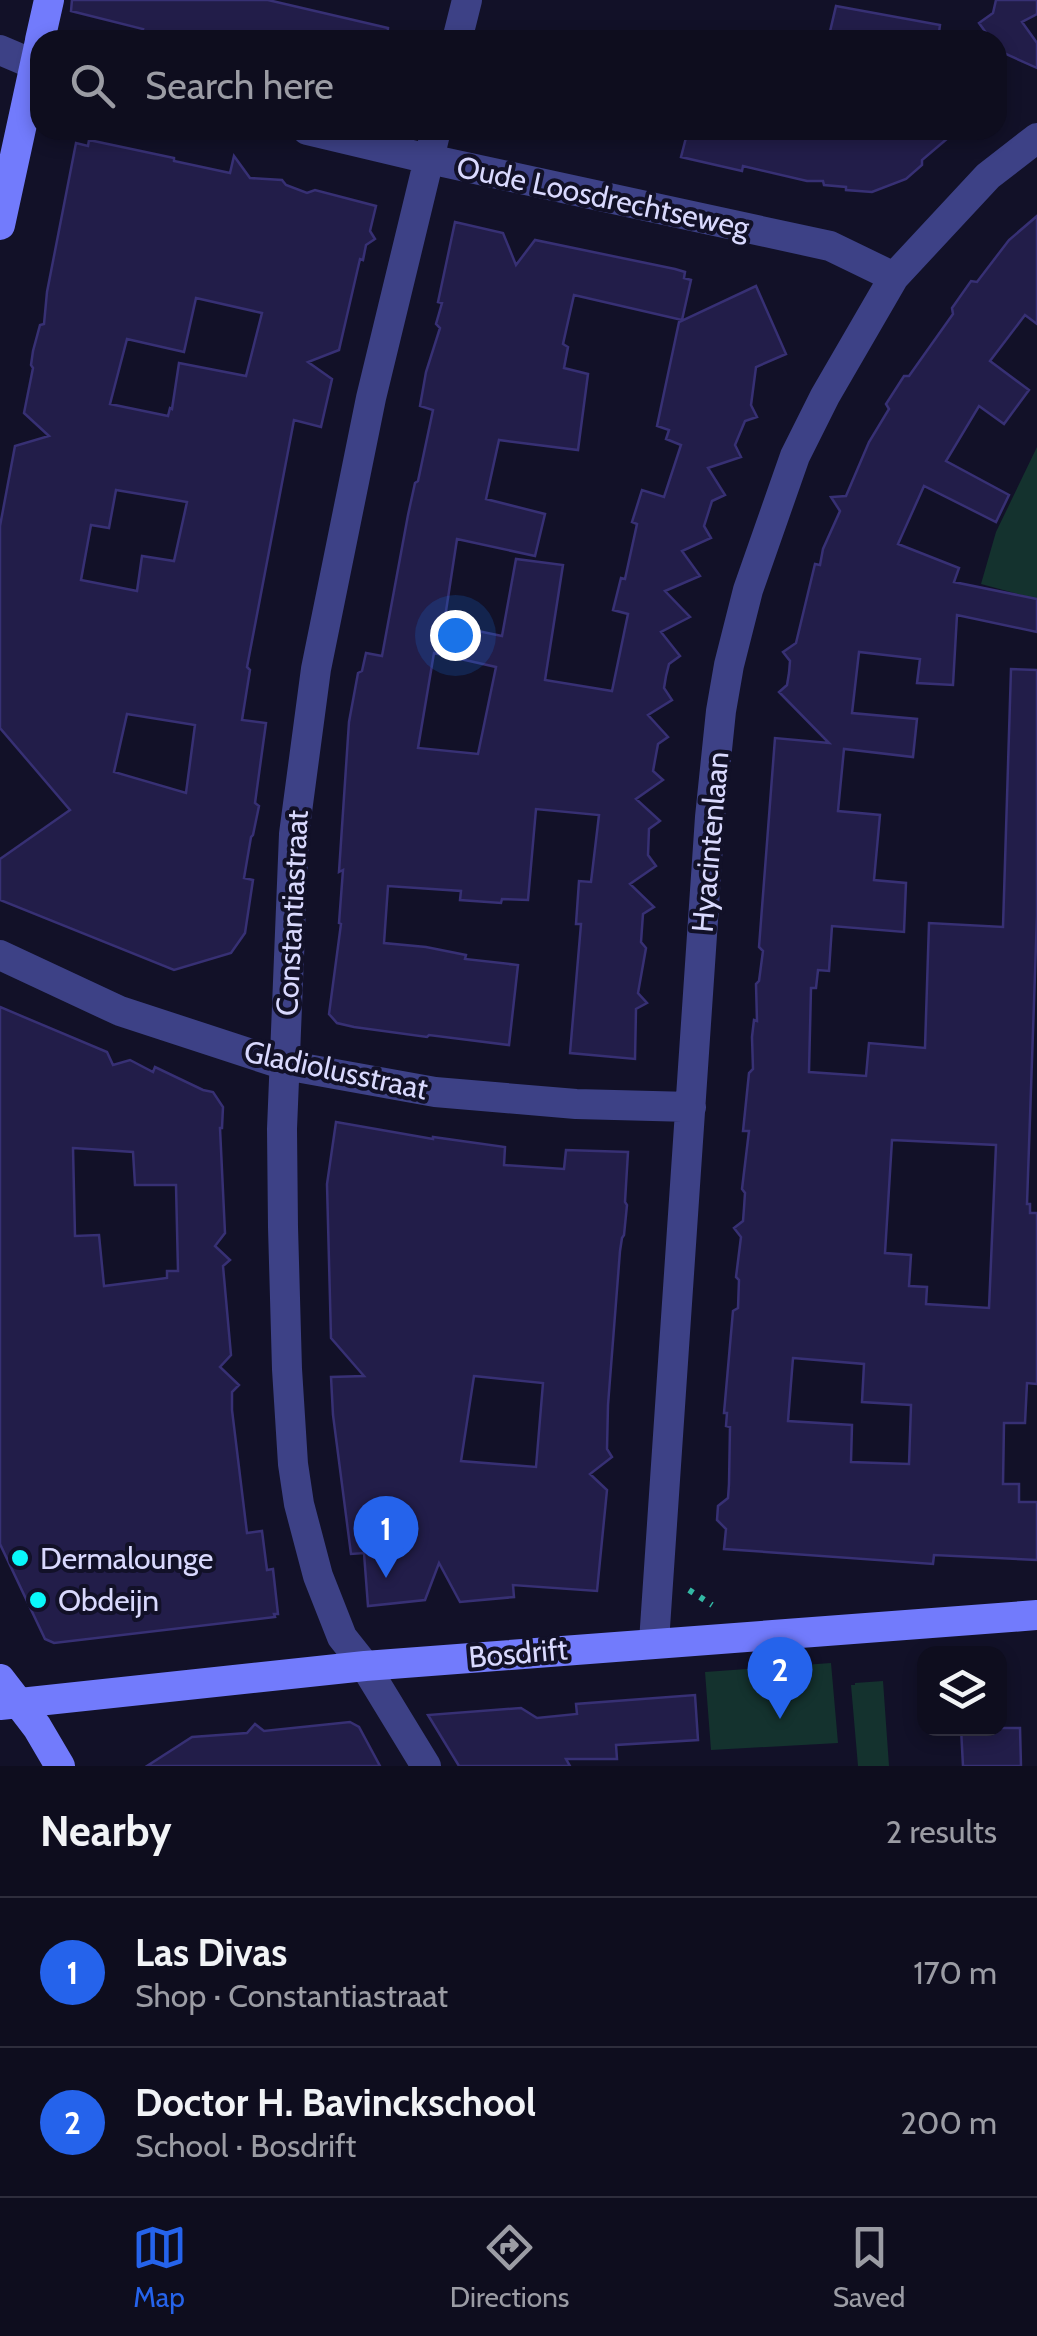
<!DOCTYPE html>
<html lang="en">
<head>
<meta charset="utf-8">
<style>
	body { margin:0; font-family:Cabin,sans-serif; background:#171627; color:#f1f3f6 }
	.controls { position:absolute; right:30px; bottom:30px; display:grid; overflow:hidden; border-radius:20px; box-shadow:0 5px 15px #0003 }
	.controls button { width:90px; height:90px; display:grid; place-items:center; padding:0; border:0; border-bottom:2px solid #2e2d3c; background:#0e0d1e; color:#f1f3f6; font:50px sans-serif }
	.you { position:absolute; left:455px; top:635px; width:35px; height:35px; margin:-25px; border:8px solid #fff; border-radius:50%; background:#1a73e8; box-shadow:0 0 0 15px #1a73e833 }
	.badge { display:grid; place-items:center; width:65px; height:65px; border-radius:50%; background:#2563eb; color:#fff; font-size:32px; font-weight:700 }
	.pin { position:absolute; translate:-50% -82px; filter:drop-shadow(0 2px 5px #0008) }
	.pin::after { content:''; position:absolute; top:52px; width:35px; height:30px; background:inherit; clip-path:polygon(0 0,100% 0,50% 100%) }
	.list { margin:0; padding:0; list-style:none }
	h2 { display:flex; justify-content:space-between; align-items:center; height:130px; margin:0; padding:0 40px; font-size:42px }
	h2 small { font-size:32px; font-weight:400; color:#9b9ca4 }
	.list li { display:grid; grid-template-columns:65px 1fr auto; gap:30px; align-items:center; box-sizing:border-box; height:150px; padding:0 40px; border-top:2px solid #2e2d3c }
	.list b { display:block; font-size:38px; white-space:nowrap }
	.list p { margin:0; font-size:32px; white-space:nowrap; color:#9b9ca4 }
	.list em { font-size:32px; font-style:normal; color:#9b9ca4 }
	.icon { flex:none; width:55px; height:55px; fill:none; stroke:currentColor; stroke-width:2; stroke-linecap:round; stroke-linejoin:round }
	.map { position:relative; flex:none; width:1037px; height:1766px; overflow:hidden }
	.search { position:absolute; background:#0e0d1e; box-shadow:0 5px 15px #0003; left:30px; right:30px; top:30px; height:110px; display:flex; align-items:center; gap:25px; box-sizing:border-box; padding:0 35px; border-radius:30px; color:#9b9ca4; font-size:38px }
	.sheet { height:430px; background:#0e0d1e }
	nav { display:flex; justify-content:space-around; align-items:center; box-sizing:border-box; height:140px; border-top:2px solid #2e2d3c; background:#0e0d1e; font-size:28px; color:#9b9ca4 }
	nav a { display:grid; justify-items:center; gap:5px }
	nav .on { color:#2563eb }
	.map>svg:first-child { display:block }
	.green { fill:#14322e }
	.building { fill:#221d49; stroke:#373074; stroke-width:2.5; fill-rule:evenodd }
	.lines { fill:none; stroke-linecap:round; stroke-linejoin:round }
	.path { stroke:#33b8a4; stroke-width:6; stroke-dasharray:5 8; stroke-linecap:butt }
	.street { stroke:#3d4186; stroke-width:30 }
	.secondary { stroke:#727bfc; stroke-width:30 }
	.poi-dot { fill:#09f8fa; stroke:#121128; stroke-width:4 }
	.labels { text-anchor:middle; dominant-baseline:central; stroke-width:8; stroke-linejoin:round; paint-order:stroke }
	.street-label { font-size:30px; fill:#d9d9fe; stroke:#121128 }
	.poi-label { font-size:30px; fill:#d9d9fe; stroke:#121128; text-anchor:start }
</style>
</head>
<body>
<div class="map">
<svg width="1037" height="1766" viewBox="0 0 1037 1766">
	<rect width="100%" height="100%" fill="#121128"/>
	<path class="green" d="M 1037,447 L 1037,599 L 981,584 L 996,532 Z
		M 831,1663 L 838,1743 L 711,1750 L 705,1672 Z
		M 883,1681 L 889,1766 L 858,1766 L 851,1685 L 855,1685 L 855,1683 Z"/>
	<path class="building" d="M 72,0 L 268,0 L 388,28 L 387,40 L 164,40 L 141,34 L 143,29 L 71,11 Z
		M 996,0 L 1037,0 L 1037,14 L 1022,22 L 1037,43 L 1037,68 L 997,50 L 997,40 L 986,40 L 987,34 L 979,23 L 993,13 Z
		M 836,6 L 940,25 L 938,40 L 828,40 Z
		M 688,130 L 791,130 L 790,133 L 955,132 L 922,160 L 922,165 L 906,179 L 872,192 L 846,190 L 846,187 L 824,185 L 823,181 L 807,181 L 743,166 L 742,171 L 681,157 Z
		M 89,140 L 174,158 L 174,161 L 230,173 L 234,156 L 250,178 L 282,180 L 286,185 L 307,193 L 315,190 L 376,206 L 370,231 L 375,239 L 366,245 L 363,260 L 360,259 L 339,350 L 308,362 L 332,379 L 321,427 L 294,420 L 247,667 L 250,670 L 242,720 L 266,723 L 255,803 L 259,806 L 253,835 L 251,837 L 244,878 L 253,880 L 245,933 L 231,953 L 174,970 L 0,900 L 0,859 L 70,810 L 0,728 L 0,526 L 15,446 L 49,436 L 24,413 L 33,368 L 31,365 L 33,351 L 40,325 L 44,324 L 47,292 L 76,143 L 88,146 ZM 196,298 L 262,313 L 246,376 L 179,363 L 172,409 L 170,408 L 168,416 L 110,404 L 127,339 L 184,352 ZM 116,490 L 187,502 L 174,561 L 142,556 L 137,591 L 81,580 L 91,525 L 109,528 ZM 127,714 L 195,725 L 186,793 L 114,772 Z
		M 1037,216 L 1037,324 L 1025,315 L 990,361 L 1029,390 L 1004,424 L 979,406 L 946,461 L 1009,495 L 996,522 L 924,486 L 898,544 L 959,568 L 954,582 L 1037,599 L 1037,632 L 957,615 L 953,685 L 917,683 L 920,659 L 859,652 L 852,713 L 917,719 L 913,757 L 844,749 L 838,811 L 880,815 L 874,880 L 906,883 L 904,932 L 832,926 L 829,971 L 818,970 L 816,988 L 811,988 L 809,1072 L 866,1076 L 869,1043 L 925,1048 L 929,923 L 1003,927 L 1011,669 L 1037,670 L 1037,916 L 1027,1204 L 1030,1204 L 1030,1213 L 1037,1213 L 1037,1384 L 1027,1383 L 1025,1423 L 1004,1423 L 1003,1484 L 1019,1484 L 1019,1502 L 1037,1502 L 1037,1560 L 934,1555 L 933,1564 L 724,1549 L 726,1529 L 717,1520 L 718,1506 L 728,1498 L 729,1484 L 730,1427 L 726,1426 L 727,1413 L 724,1413 L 733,1311 L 738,1308 L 739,1280 L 736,1277 L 741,1237 L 734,1228 L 743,1221 L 744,1208 L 745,1193 L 742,1189 L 749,1131 L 743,1131 L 749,1073 L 753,1069 L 752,1037 L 754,1020 L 757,1021 L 756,984 L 759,981 L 763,951 L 759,947 L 775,738 L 829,743 L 779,692 L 787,685 L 789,673 L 790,661 L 783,652 L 796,643 L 815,564 L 820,565 L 823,549 L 840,511 L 831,497 L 846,496 L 869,442 L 889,409 L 886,404 L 904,376 L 909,376 L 953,314 L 952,308 L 971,281 L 977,282 L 1009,240 ZM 892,1140 L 996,1145 L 989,1308 L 926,1304 L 927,1287 L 909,1286 L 911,1255 L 885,1253 ZM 793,1358 L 864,1364 L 862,1402 L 911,1405 L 909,1464 L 851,1462 L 852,1425 L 788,1421 Z
		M 455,222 L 503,233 L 516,265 L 535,240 L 675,269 L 685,272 L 684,278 L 691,280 L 682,320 L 574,295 L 563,344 L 568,347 L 564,368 L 588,374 L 578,450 L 499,440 L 486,499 L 545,514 L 535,556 L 457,539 L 444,624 L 502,636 L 516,559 L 563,565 L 545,680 L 612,691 L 628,614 L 613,610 L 621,578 L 625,579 L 637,524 L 632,522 L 642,490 L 664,497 L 681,445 L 666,439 L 669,430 L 657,426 L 679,322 L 756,286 L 786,354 L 756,367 L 751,405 L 757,417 L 745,421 L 735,445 L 741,457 L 708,468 L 725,495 L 712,501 L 704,526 L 711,538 L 682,551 L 700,576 L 665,591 L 690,617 L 661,632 L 680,656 L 669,664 L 666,676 L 664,688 L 672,700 L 648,715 L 668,737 L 658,744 L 653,771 L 663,780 L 636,799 L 660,821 L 649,829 L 648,855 L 656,866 L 630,884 L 654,907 L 643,914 L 641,942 L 646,948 L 638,993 L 647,1003 L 636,1009 L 635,1059 L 570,1053 L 581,924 L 576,924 L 579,881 L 591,882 L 599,815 L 536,809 L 528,900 L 502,899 L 501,903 L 460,900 L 461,891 L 388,886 L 384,943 L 426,947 L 466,955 L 465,959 L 518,965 L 509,1045 L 429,1035 L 427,1037 L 354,1027 L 337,1023 L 329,1014 L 341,924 L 339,923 L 343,870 L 339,872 L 349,722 L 358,673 L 362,671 L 366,653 L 382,656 L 408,515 L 415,483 L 418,481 L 433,410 L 420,406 L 426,372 L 440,328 L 436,324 L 442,303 L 438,302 ZM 434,653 L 496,667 L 478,754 L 418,748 Z
		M 0,1007 L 107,1052 L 113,1065 L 130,1060 L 153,1072 L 155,1067 L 203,1090 L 213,1092 L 223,1107 L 222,1128 L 220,1128 L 225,1233 L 215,1246 L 230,1260 L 223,1266 L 231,1355 L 220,1367 L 239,1385 L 232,1392 L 232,1410 L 247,1533 L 262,1531 L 267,1570 L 273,1569 L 278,1614 L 274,1614 L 275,1617 L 54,1643 L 45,1639 L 0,1544 ZM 73,1148 L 133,1152 L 135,1185 L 176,1185 L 178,1271 L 167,1271 L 167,1278 L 104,1286 L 99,1235 L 75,1236 Z
		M 336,1122 L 433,1139 L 433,1137 L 505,1147 L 504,1165 L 564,1169 L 566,1150 L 628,1152 L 625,1202 L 627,1205 L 624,1235 L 622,1238 L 620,1251 L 608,1405 L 607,1449 L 612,1457 L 590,1474 L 607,1490 L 597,1591 L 513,1585 L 514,1597 L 460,1602 L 439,1563 L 425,1600 L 368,1606 L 364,1553 L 351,1554 L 333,1415 L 331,1377 L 364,1376 L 331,1338 L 327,1184 ZM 474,1376 L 543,1383 L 536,1467 L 461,1461 Z
		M 695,1695 L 698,1740 L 616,1745 L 617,1759 L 566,1759 L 570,1766 L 459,1766 L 428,1715 L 521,1708 L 537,1718 L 577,1714 L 576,1704 Z
		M 350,1722 L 359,1727 L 380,1766 L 147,1766 L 192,1737 L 247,1733 L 255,1724 L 264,1731 Z
		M 961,1728 L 1020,1728 L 1021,1766 L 963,1766 Z"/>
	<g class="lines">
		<path class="path" d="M 689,1590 L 712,1605"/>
		<path class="street" d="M 457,40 L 467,0
			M 0,50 L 40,67
			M 307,130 L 429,159 L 830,246 L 894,277
			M 0,955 L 120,1011 L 285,1065 L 435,1092 L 576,1104 L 691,1107
			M 654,1642 L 710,817 L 721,711 L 729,665 L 748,590 L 795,456 L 825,396 L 894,277 L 988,176 L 1037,138
			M 426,1766 L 365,1666 L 342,1637 L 318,1576 L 299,1504 L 293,1464 L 287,1369 L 283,1227 L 282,1129 L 294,834 L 316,669 L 371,398 L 436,130"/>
		<path class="secondary" d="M 40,40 L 49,0
			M 0,225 L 40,41
			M 0,1679 L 37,1727 L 60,1766
			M 0,1705 L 365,1666 L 1037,1615"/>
	</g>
	<g class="poi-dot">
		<circle cx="20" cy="1558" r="10"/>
		<circle cx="38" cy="1600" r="10"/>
	</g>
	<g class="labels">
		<g class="street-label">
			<text transform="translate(603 197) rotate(12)">Oude Loosdrechtseweg</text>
			<text transform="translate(710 842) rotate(-85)">Hyacintenlaan</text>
			<text transform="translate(292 913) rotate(-87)">Constantiastraat</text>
			<text transform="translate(336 1070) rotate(12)">Gladiolusstraat</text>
			<text transform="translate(518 1653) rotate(-5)">Bosdrift</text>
		</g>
		<g class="poi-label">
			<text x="40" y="1558">Dermalounge</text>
			<text x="58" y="1600">Obdeijn</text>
		</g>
	</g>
</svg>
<div class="controls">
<button><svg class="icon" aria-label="layers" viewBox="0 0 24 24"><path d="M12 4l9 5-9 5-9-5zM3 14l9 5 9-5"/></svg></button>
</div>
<div class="you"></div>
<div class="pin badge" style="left:386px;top:1578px">1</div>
<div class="pin badge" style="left:780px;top:1719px">2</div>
<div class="search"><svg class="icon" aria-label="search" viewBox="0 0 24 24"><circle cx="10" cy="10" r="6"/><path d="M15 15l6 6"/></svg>Search here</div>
</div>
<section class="sheet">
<h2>Nearby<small>2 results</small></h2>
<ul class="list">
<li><span class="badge">1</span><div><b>Las Divas</b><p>Shop · Constantiastraat</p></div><em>170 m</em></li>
<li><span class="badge">2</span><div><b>Doctor H. Bavinckschool</b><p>School · Bosdrift</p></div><em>200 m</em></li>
</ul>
</section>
<nav>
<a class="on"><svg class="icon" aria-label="map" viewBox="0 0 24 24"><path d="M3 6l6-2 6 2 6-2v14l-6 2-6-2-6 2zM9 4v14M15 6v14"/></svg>Map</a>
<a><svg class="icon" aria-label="directions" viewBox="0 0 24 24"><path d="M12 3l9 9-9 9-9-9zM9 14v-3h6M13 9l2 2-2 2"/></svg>Directions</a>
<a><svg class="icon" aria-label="saved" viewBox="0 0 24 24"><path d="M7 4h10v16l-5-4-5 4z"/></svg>Saved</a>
</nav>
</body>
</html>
